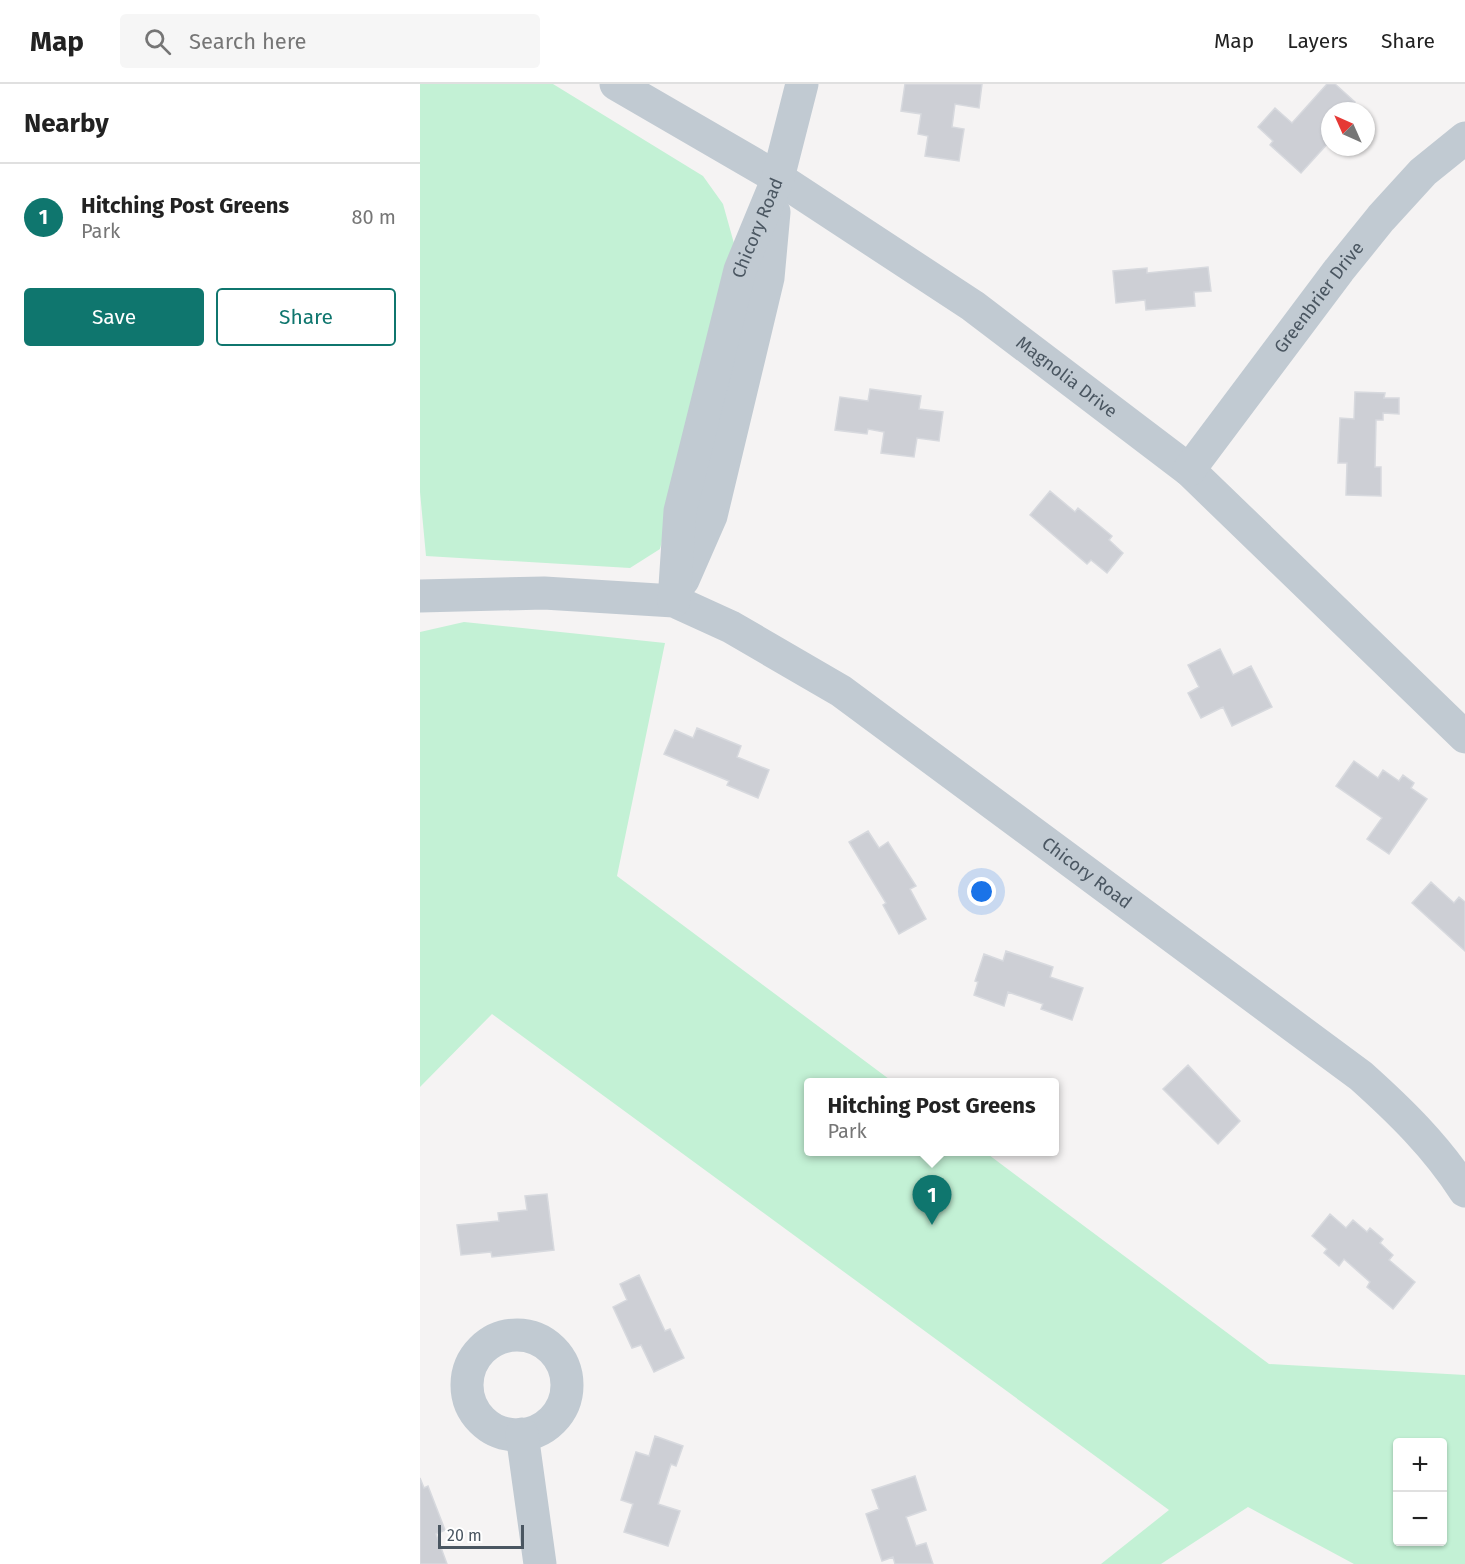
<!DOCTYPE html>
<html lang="en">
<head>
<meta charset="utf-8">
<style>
	body { margin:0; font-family:"Fira Sans",sans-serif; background:#f6f6f6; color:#222 }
	.controls { position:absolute; right:18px; bottom:18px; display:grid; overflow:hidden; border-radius:6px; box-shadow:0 2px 4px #0004 }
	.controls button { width:54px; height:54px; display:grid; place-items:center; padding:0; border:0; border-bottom:2px solid #e0e0e0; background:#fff; color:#222; font:30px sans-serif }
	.compass { position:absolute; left:901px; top:18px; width:54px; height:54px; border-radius:50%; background:#fff; box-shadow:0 2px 4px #0004; rotate:315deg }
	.scale { position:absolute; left:18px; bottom:15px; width:86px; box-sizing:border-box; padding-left:6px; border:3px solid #4a5661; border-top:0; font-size:16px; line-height:21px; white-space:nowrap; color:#4a5661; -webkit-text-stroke:4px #fff; paint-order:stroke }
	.you { position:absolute; left:562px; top:808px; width:21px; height:21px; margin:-15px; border:4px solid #fff; border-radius:50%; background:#1a73e8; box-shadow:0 0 0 9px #1a73e833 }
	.badge { display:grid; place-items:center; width:39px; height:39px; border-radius:50%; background:#0f766e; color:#fff; font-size:20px; font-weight:700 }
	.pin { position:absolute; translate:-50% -50px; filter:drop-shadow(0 2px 3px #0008) }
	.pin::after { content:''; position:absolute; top:32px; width:21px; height:18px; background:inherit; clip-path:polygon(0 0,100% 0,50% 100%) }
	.popup { position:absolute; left:384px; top:994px; width:255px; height:78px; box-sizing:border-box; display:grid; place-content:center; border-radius:6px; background:#fff; filter:drop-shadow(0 2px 4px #0005); font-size:20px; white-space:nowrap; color:#767676 }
	.popup b { font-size:22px; color:#222 }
	.popup::after { content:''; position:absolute; left:50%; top:100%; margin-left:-12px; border:12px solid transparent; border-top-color:#fff }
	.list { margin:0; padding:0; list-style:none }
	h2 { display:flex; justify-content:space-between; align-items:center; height:78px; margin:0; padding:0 24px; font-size:26px }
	h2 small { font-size:20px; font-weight:400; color:#767676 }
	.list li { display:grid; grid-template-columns:39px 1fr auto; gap:18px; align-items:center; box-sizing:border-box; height:108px; padding:0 24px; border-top:2px solid #e0e0e0 }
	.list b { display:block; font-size:22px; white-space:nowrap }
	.list p { margin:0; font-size:20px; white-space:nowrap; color:#767676 }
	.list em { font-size:20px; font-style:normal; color:#767676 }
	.actions { display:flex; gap:12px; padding:18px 24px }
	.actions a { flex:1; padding:14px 0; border:2px solid #0f766e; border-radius:6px; text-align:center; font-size:21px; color:#0f766e }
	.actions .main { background:#0f766e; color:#fff }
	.icon { flex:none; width:33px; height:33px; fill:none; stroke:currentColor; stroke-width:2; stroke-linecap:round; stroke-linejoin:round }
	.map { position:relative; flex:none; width:1045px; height:1480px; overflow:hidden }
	header { display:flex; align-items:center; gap:36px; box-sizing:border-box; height:84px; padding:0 30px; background:#fff; border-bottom:2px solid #e0e0e0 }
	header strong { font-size:28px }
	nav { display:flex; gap:33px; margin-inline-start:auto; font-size:21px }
	.search { width:420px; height:54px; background:#f6f6f6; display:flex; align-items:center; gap:15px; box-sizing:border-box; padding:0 21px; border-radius:6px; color:#767676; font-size:22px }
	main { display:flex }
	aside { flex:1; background:#fff }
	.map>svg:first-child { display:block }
	.green { fill:#c3f1d5; fill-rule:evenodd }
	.building { fill:#cdcfd5; stroke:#d7d9de; stroke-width:1.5 }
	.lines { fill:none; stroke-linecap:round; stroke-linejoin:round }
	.minor { stroke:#c1cad2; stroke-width:33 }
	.labels { text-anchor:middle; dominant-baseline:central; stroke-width:4.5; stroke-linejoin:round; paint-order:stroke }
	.street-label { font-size:18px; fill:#4a5661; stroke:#fff }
</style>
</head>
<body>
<header>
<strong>Map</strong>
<div class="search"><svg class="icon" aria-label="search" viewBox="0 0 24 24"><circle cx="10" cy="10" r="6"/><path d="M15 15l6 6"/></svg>Search here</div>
<nav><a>Map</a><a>Layers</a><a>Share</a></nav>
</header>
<main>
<aside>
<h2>Nearby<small></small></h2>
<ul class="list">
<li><span class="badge">1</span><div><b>Hitching Post Greens</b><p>Park</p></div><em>80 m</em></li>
</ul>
<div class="actions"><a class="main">Save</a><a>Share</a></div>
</aside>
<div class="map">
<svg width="1045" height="1480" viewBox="0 0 1045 1480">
	<rect width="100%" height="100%" fill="#f5f3f3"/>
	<path class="green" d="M 0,0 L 133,0 L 283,92 L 303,120 L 315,163 L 240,465 L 210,484 L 6,472 L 0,408 Z
		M 44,538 L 245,559 L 197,792 L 473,998 L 389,998 L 389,1068 L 565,1068 L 849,1280 L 1045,1291 L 1045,1480 L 934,1480 L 828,1423 L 741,1480 L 681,1480 L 749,1426 L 72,930 L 0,1003 L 0,548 ZM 978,1358 L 1022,1358 L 1022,1458 L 978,1458 Z"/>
	<path class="building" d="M 485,0 L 562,0 L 559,24 L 535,20 L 532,43 L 544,45 L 539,77 L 505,72 L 508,52 L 498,50 L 501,30 L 481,27 Z
		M 907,0 L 915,0 L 935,18 L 927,27 L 910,27 L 910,57 L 881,89 L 850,61 L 853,57 L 838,43 L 855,24 L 872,39 Z
		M 788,183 L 791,207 L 774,208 L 775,222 L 726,226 L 725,216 L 696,219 L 693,187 L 727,184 L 727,189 Z
		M 450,305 L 501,312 L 499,325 L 523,328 L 519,357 L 497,354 L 494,373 L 461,369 L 464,348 L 448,345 L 447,350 L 415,346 L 420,313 L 448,317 Z
		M 935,308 L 965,309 L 964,314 L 979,314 L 979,330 L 963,329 L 963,336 L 956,336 L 955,383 L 961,383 L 961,412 L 926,411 L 927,379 L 918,379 L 920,334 L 934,335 Z
		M 630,407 L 655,428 L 658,424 L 692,452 L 689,456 L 703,469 L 687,489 L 671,476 L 667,480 L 610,431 Z
		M 800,565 L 813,591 L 831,582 L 852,623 L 812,642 L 803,623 L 781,634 L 768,609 L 779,603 L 768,581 Z
		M 277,644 L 321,662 L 317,673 L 349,686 L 338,714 L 307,701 L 309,697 L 244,670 L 255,646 L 273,654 Z
		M 934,677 L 958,694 L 963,686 L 979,697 L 983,691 L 994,699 L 991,704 L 1007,715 L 969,770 L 947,755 L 962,734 L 916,702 Z
		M 448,747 L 459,764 L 468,758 L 496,802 L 490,805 L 506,835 L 479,850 L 463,821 L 466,819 L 429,758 Z
		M 1011,798 L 1034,819 L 1039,813 L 1045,818 L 1045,867 L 992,819 Z
		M 586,867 L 633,883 L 630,893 L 663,904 L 652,936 L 621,925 L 623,920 L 588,908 L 584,922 L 554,911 L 558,898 L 555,897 L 564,870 L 583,877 Z
		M 768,981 L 820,1037 L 798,1060 L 743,1005 Z
		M 127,1110 L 134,1166 L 72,1173 L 71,1168 L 41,1171 L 37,1141 L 79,1137 L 78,1129 L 107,1126 L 105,1112 Z
		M 910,1130 L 926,1144 L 933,1136 L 947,1148 L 950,1144 L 963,1155 L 960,1159 L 973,1171 L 969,1176 L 995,1198 L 973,1225 L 947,1203 L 950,1198 L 924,1175 L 919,1182 L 904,1169 L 907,1165 L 892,1152 Z
		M 219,1191 L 245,1247 L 250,1245 L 264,1274 L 234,1288 L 221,1261 L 212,1264 L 193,1223 L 207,1216 L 200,1200 Z
		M 235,1352 L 263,1362 L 256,1382 L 251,1380 L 238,1420 L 260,1427 L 248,1462 L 204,1448 L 213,1420 L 201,1416 L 216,1368 L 229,1372 Z
		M 495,1392 L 506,1426 L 486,1433 L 496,1462 L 506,1459 L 513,1480 L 475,1480 L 473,1473 L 462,1477 L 446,1430 L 459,1425 L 452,1406 Z
		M 0,1394 L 4,1404 L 8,1402 L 25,1446 L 16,1450 L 27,1480 L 0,1480 Z"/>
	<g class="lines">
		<g class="minor">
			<path id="s1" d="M 196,0 L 358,94 L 553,222 L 769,386 L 1045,653"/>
			<path id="s2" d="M 769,386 L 919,186 L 961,134 L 1003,88 L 1045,54"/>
			<path d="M 263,496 L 291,432 L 348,194 L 354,128"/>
			<path id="s3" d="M 0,512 L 124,509 L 254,517 L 311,543 L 421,607 L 941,992 C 980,1027 1016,1062 1045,1107"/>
			<path id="s4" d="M 254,517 L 260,427 L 320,186 L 358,94 L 382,0"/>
			<circle cx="97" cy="1301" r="50"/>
			<path d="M 102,1350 L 120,1480"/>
		</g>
	</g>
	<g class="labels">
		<g class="street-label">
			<text stroke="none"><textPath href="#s4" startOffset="384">Chicory Road</textPath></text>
			<text stroke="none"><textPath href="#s2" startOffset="216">Greenbrier Drive</textPath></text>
			<text stroke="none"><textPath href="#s1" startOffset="538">Magnolia Drive</textPath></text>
			<text stroke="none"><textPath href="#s3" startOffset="750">Chicory Road</textPath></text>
		</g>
	</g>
</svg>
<div class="controls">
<button>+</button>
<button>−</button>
</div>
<svg class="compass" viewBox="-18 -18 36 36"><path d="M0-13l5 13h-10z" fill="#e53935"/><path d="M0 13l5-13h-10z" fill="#767676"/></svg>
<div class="scale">20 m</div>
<div class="you"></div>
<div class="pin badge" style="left:512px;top:1141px">1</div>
<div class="popup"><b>Hitching Post Greens</b>Park</div>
</div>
</main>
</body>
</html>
